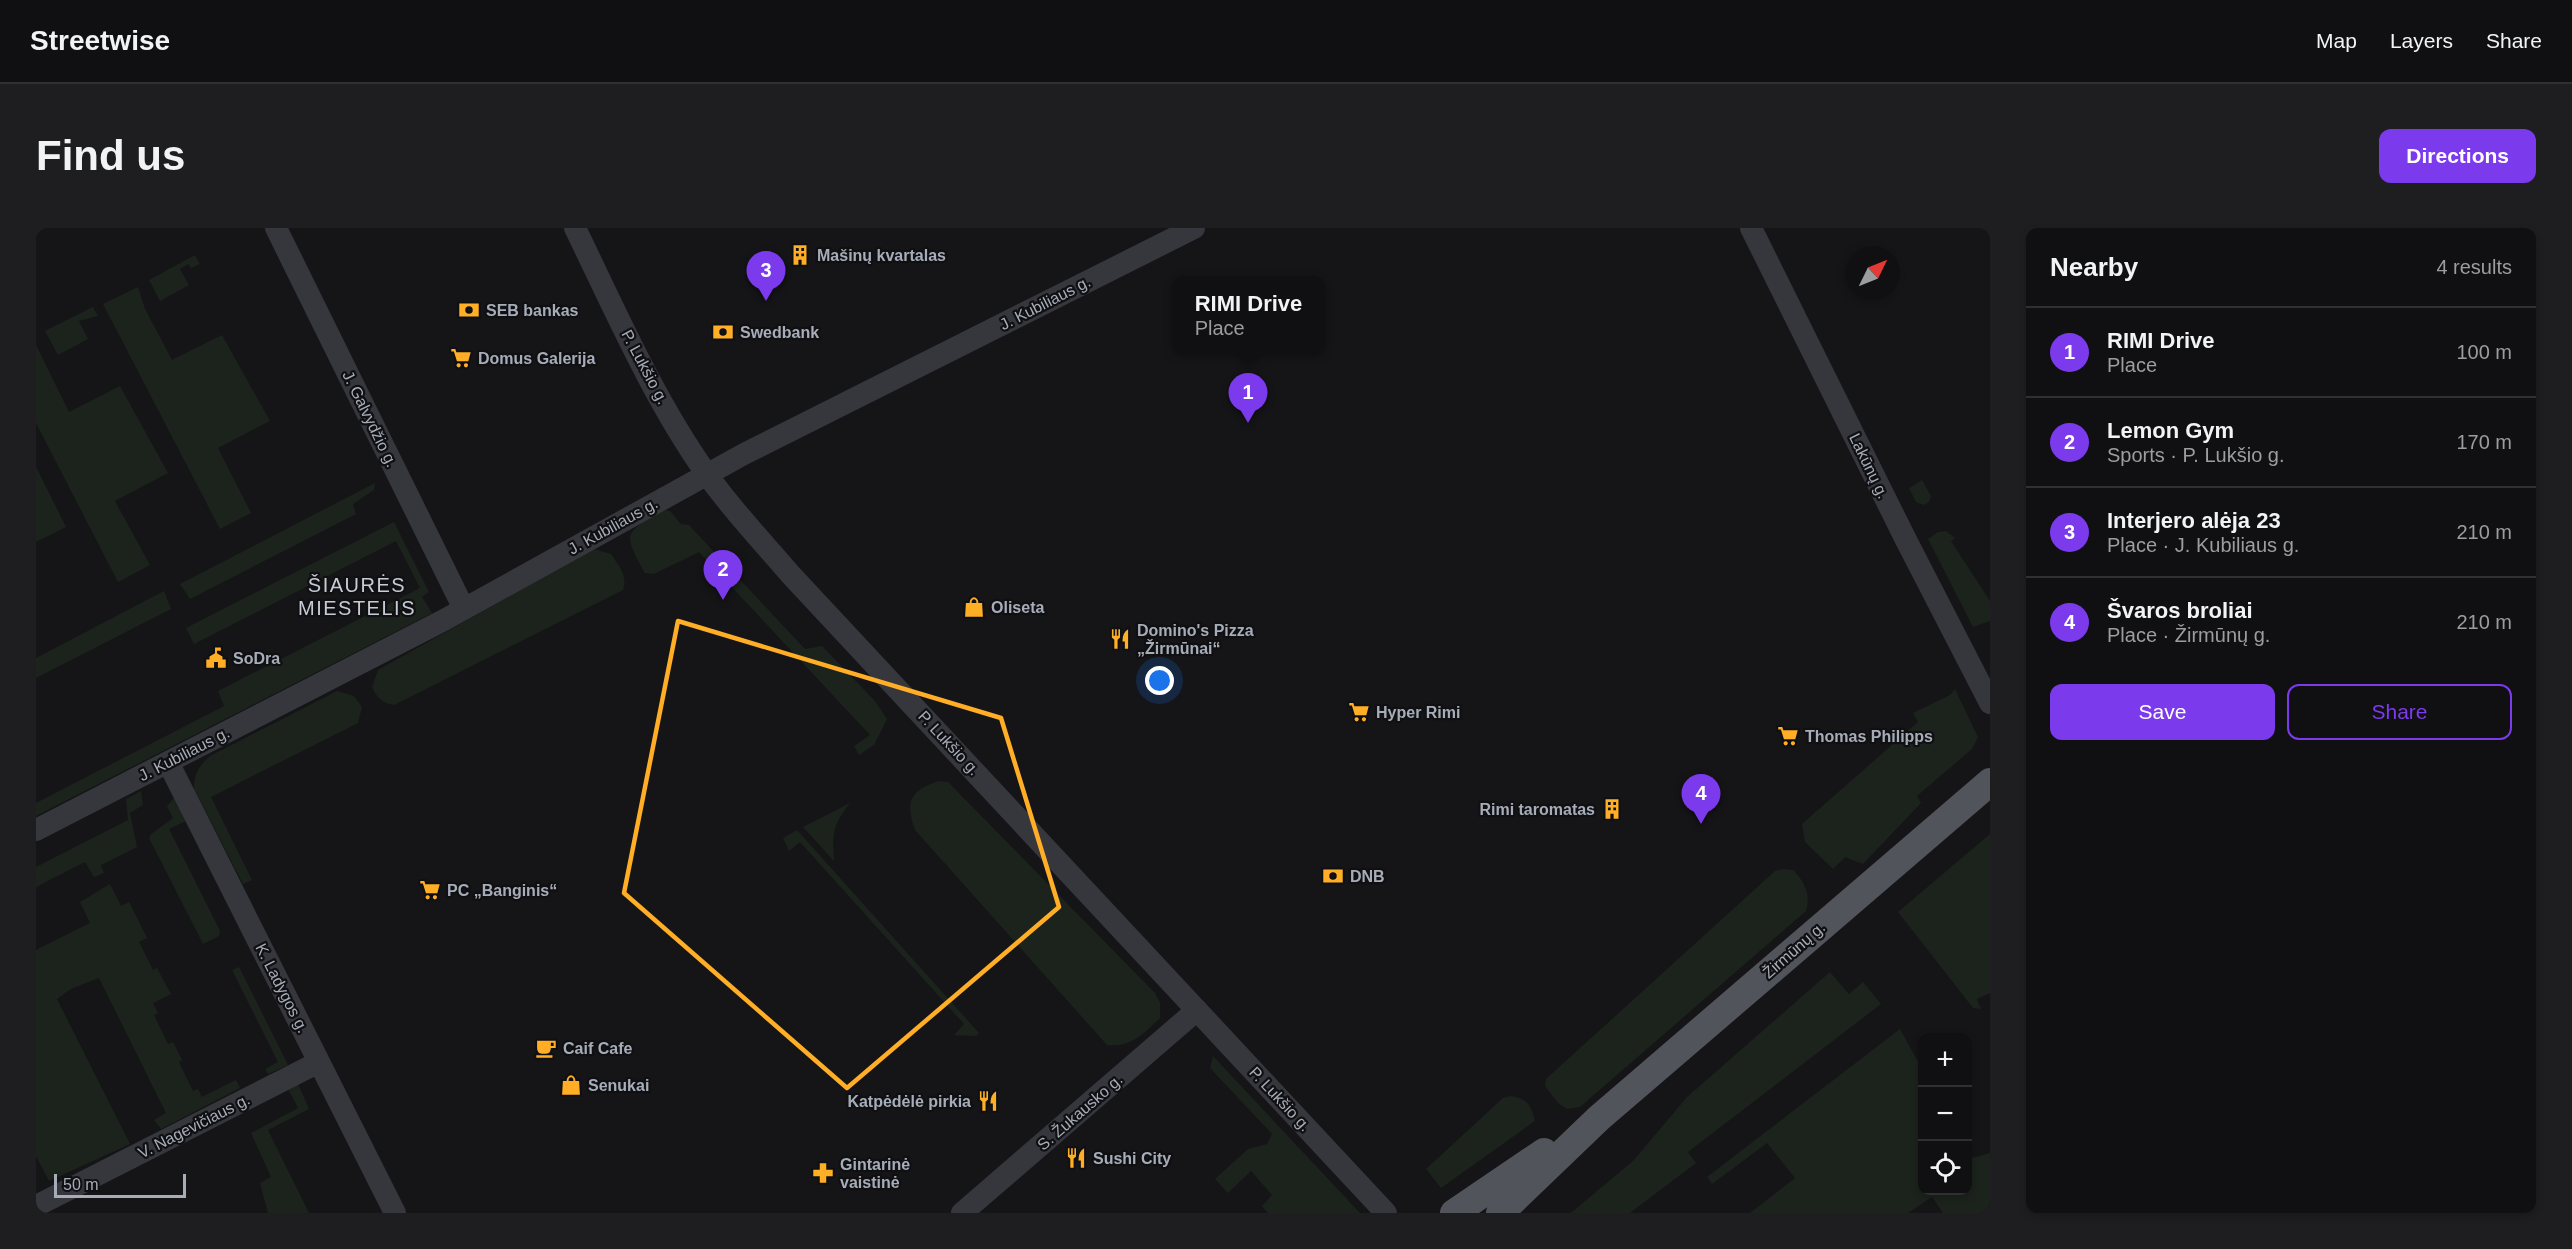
<!DOCTYPE html>
<html lang="en">
<head>
<meta charset="utf-8">
<style>
	body { margin:0; font-family:Arial,sans-serif; background:#1e1e20; color:#f1f3f6 }
	.controls { position:absolute; right:18px; bottom:18px; display:grid; overflow:hidden; border-radius:12px; box-shadow:0 3px 9px #0003 }
	.controls button { width:54px; height:54px; display:grid; place-items:center; padding:0; border:0; border-bottom:2px solid #303032; background:#101012; color:#f1f3f6; font:30px sans-serif }
	.compass { position:absolute; left:1810px; top:18px; width:54px; height:54px; border-radius:50%; background:#101012; box-shadow:0 3px 9px #0003; rotate:47deg }
	.scale { position:absolute; left:18px; bottom:15px; width:132px; box-sizing:border-box; padding-left:6px; border:3px solid #a6adb9; border-top:0; font-size:16px; line-height:21px; white-space:nowrap; color:#a6adb9; -webkit-text-stroke:4px #101013; paint-order:stroke }
	.you { position:absolute; left:1124px; top:453px; width:21px; height:21px; margin:-15px; border:4px solid #fff; border-radius:50%; background:#1a73e8; box-shadow:0 0 0 9px #1a73e833 }
	.badge { display:grid; place-items:center; width:39px; height:39px; border-radius:50%; background:#7c3aed; color:#fff; font-size:20px; font-weight:700 }
	.pin { position:absolute; translate:-50% -50px; filter:drop-shadow(0 2px 3px #0008) }
	.pin::after { content:''; position:absolute; top:32px; width:21px; height:18px; background:inherit; clip-path:polygon(0 0,100% 0,50% 100%) }
	.popup { position:absolute; left:1136px; top:48px; width:153px; height:78px; box-sizing:border-box; display:grid; place-content:center; border-radius:12px; background:#101012; filter:drop-shadow(0 2px 4px #0005); font-size:20px; white-space:nowrap; color:#9c9d9f }
	.popup b { font-size:22px; color:#f1f3f6 }
	.popup::after { content:''; position:absolute; left:50%; top:100%; margin-left:-12px; border:12px solid transparent; border-top-color:#101012 }
	.list { margin:0; padding:0; list-style:none }
	h2 { display:flex; justify-content:space-between; align-items:center; height:78px; margin:0; padding:0 24px; font-size:26px }
	h2 small { font-size:20px; font-weight:400; color:#9c9d9f }
	.list li { display:grid; grid-template-columns:39px 1fr auto; gap:18px; align-items:center; box-sizing:border-box; height:90px; padding:0 24px; border-top:2px solid #303032 }
	.list b { display:block; font-size:22px; white-space:nowrap }
	.list p { margin:0; font-size:20px; white-space:nowrap; color:#9c9d9f }
	.list em { font-size:20px; font-style:normal; color:#9c9d9f }
	.actions { display:flex; gap:12px; padding:18px 24px }
	.actions a { flex:1; padding:14px 0; border:2px solid #7c3aed; border-radius:12px; text-align:center; font-size:21px; color:#7c3aed }
	.actions .main { background:#7c3aed; color:#fff }
	.icon { flex:none; width:33px; height:33px; fill:none; stroke:currentColor; stroke-width:2; stroke-linecap:round; stroke-linejoin:round }
	.map { position:relative; flex:none; width:1954px; height:985px; overflow:hidden; border-radius:12px }
	header { display:flex; align-items:center; gap:36px; box-sizing:border-box; height:84px; padding:0 30px; background:#101012; border-bottom:2px solid #303032 }
	header strong { font-size:28px }
	nav { display:flex; gap:33px; margin-inline-start:auto; font-size:21px }
	.intro { display:flex; align-items:center; justify-content:space-between; box-sizing:border-box; height:144px; padding:0 36px }
	h1 { margin:0; font-size:42px }
	.button { padding:15px 27px; border-radius:12px; background:#7c3aed; color:#fff; font-size:21px; font-weight:700 }
	main { display:flex; gap:36px; padding:0 36px }
	aside { flex:1; background:#101012; border-radius:12px; box-shadow:0 3px 9px #0003 }
	.map>svg:first-child { display:block }
	.green { fill:#1b231c }
	.lines { fill:none; stroke-linecap:round; stroke-linejoin:round }
	.minor { stroke:#36373d; stroke-width:22 }
	.major { stroke:#52545c; stroke-width:28 }
	.marked { fill:none; stroke:#ffae26; stroke-width:4.5; stroke-linejoin:round }
	.labels { text-anchor:middle; dominant-baseline:central; stroke-width:4.5; stroke-linejoin:round; paint-order:stroke }
	.poi-label { font-size:16px; font-weight:bold; fill:#a6adb9; stroke:#101013; text-anchor:start }
	.street-label { font-size:16px; fill:#a6adb9; stroke:#101013 }
	.quarter-label { font-size:20px; letter-spacing:1.5px; fill:#c7cbd5; stroke:#101013 }
</style>
</head>
<body>
<header>
<strong>Streetwise</strong>
<nav><a>Map</a><a>Layers</a><a>Share</a></nav>
</header>
<div class="intro"><h1>Find us</h1><a class="button">Directions</a></div>
<main>
<div class="map">
<svg width="1954" height="985" viewBox="0 0 1954 985">
	<rect width="100%" height="100%" fill="#151518"/>
	<path class="green" d="M 159,27 L 164,36 L 155,40 L 152,36 L 144,41 L 153,57 L 124,73 L 113,52 Z
		M 102,59 L 109,81 L 136,132 L 186,107 L 234,193 L 182,220 L 215,285 L 184,301 L 67,76 Z
		M 57,79 L 62,88 L 43,93 L 52,111 L 22,127 L 9,103 Z
		M 0,117 L 33,184 L 84,158 L 132,245 L 79,273 L 114,337 L 82,354 L 0,195 Z
		M 0,239 L 30,299 L 0,314 Z
		M 1886,252 L 1895,268 L 1893,274 L 1887,277 L 1880,274 L 1873,260 Z
		M 339,255 L 338,262 L 317,276 L 320,286 L 154,371 L 144,356 Z
		M 630,282 L 634,283 L 645,296 L 653,297 L 769,421 L 786,418 L 839,473 L 851,491 L 838,517 L 823,527 L 818,518 L 834,507 L 663,324 L 618,346 L 609,345 C 585,303 589,304 630,282 Z
		M 358,294 L 393,364 L 386,369 L 396,385 L 0,588 L 0,575 L 188,478 L 182,463 L 384,360 L 360,313 L 158,416 L 150,400 Z
		M 1910,303 L 1919,310 L 1915,313 L 1954,373 L 1954,393 L 1937,399 L 1892,311 L 1902,304 Z
		M 558,321 L 575,326 C 583,338 592,348 587,362 L 358,477 C 346,475 341,470 336,459 L 342,442 Z
		M 128,363 L 135,381 L 0,450 L 0,430 Z
		M 1919,461 L 1942,509 L 1936,521 L 1881,568 L 1885,575 L 1827,636 L 1809,629 L 1797,641 L 1769,614 L 1766,596 L 1882,494 L 1877,485 L 1914,467 Z
		M 301,463 L 318,468 L 326,479 L 322,495 L 175,569 L 216,652 L 207,656 L 158,561 C 158,545 163,538 174,528 Z
		M 903,553 L 912,554 L 1119,765 L 1124,775 L 1124,790 C 1106,807 1096,819 1071,817 L 879,602 C 869,574 874,562 903,553 Z
		M 105,563 L 107,577 L 94,585 L 101,619 L 65,637 L 68,645 L 58,649 L 49,634 L 0,659 L 0,639 L 92,592 L 90,571 Z
		M 139,569 L 152,592 L 133,601 L 184,703 L 183,708 L 167,716 L 113,610 L 115,606 L 137,590 L 131,578 Z
		M 814,575 C 797,597 796,605 798,633 L 767,599 Z
		M 761,602 L 943,805 L 940,808 L 918,807 L 928,796 L 764,614 L 753,623 L 747,610 Z
		M 1954,606 L 1954,765 L 1941,771 L 1945,781 L 1937,780 L 1862,684 Z
		M 1747,641 L 1757,642 C 1769,654 1775,667 1770,683 L 1544,879 L 1531,881 L 1522,875 L 1509,858 L 1510,851 L 1739,643 Z
		M 74,656 L 85,678 L 93,674 L 111,710 L 103,714 L 117,742 L 121,740 L 135,766 L 117,775 L 122,785 L 118,787 L 132,816 L 137,814 L 146,832 L 143,834 L 157,863 L 162,861 L 166,869 L 200,852 L 204,860 L 125,901 L 118,892 L 130,885 L 63,750 L 35,761 L 21,771 L 94,916 L 13,953 L 0,928 L 0,722 L 54,695 L 44,674 Z
		M 203,739 L 252,837 L 232,846 L 229,841 L 242,834 L 196,742 Z
		M 1794,744 L 1813,766 L 1827,754 L 1845,776 L 1652,924 L 1660,935 L 1594,985 L 1535,985 L 1598,932 L 1651,869 Z
		M 1864,801 L 1886,841 L 1886,962 L 1932,962 L 1932,921 L 1936,930 L 1954,925 L 1954,985 L 1907,985 L 1896,969 L 1872,985 L 1714,985 L 1759,950 L 1731,915 L 1676,956 L 1671,949 Z
		M 1177,828 L 1324,985 L 1232,985 L 1226,978 L 1236,967 L 1215,943 L 1192,965 L 1179,951 L 1212,921 L 1231,916 L 1236,906 L 1174,840 Z
		M 262,856 L 273,881 L 232,902 L 273,985 L 232,985 L 224,955 L 235,949 L 215,905 L 262,880 L 252,861 Z
		M 1474,868 C 1490,870 1496,877 1499,893 L 1405,960 L 1390,941 L 1467,870 Z"/>
	<g class="lines">
		<path class="minor" d="M 240,0 L 428,381
			M 539,0 C 579,82 617,170 670,245 C 695,281 727,314 755,347 L 1350,985
			M 1715,0 L 1869,310 L 1954,475
			M 132,534 L 359,985
			M 0,602 L 408,392 L 708,226 L 1158,0
			M 0,978 L 283,834
			M 926,985 L 1161,782"/>
		<path class="major" d="M 1418,985 L 1508,924
			M 1464,985 L 1563,890 L 1954,554"/>
	</g>
	<path class="marked" d="M 642,393 L 965,490 L 1023,679 L 811,860 L 588,665 Z"/>
	<defs>
		<g id="building-bare" transform="scale(1.62)"><path d="M-4-6H4V6H1V3H-1V6H-4ZM-2.5-4.3h1.7v1.8h-1.7ZM.8-4.3h1.7v1.8H.8ZM-2.5-1h1.7V.8h-1.7ZM.8-1h1.7V.8H.8Z" fill="#ffae26" stroke="#101013" stroke-width="2.5" paint-order="stroke"/></g>
		<g id="bank-bare" transform="scale(1.62)"><path d="M-6-4H6V4H-6ZM0-2.3a2.3 2.3 0 1 0 0 4.6a2.3 2.3 0 1 0 0-4.6Z" fill="#ffae26" stroke="#101013" stroke-width="2.5" paint-order="stroke"/></g>
		<g id="supermarket-bare" transform="scale(1.62)"><path d="M-6-5.5h2.5l.6 2H6L4.5 2H-2.5L-4.4-4H-6ZM-1.5 3.2a1.3 1.3 0 1 0 .1 0ZM3 3.2a1.3 1.3 0 1 0 .1 0Z" fill="#ffae26" stroke="#101013" stroke-width="2.5" paint-order="stroke"/></g>
		<g id="shop-bare" transform="scale(1.62)"><path d="M-5-2.5h2.3a2.7 3.5 0 0 1 5.4 0H5L5.5 6h-11ZM-1.5-2.5h3a1.5 2.3 0 0 0-3 0Z" fill="#ffae26" stroke="#101013" stroke-width="2.5" paint-order="stroke"/></g>
		<g id="restaurant-bare" transform="scale(1.62)"><path d="M-5-6h1v4h1v-4h1v4h1v-4h1v5L-1.5 .5V6h-2V.5L-5-1ZM5-6V6H3V1.5H1.5Q1.5-4 5-6Z" fill="#ffae26" stroke="#101013" stroke-width="2.5" paint-order="stroke"/></g>
		<g id="civic-bare" transform="scale(1.62)"><path d="M-.6-6.5H3V-4.5H.6V-3L4-1V1h2V6H-6V1h2V-1L-.6-3ZM-1.2 2.5V6h2.4V2.5Z" fill="#ffae26" stroke="#101013" stroke-width="2.5" paint-order="stroke"/></g>
		<g id="cafe-bare" transform="scale(1.62)"><path d="M-5.5-4.5H6V0H3Q3 3.5 0 3.5H-2.5Q-5.5 3.5-5.5 0ZM3-3.2v2h1.7v-2ZM-6 4.5H4V6H-6Z" fill="#ffae26" stroke="#101013" stroke-width="2.5" paint-order="stroke"/></g>
		<g id="pharmacy-bare" transform="scale(1.62)"><path d="M-2-6h4v4h4v4h-4v4h-4v-4h-4v-4h4Z" fill="#ffae26" stroke="#101013" stroke-width="2.5" paint-order="stroke"/></g>
	</defs>
	<g fill-rule="evenodd">
		<use href="#building-bare" x="764" y="27"/>
		<use href="#bank-bare" x="433" y="82"/>
		<use href="#bank-bare" x="687" y="104"/>
		<use href="#supermarket-bare" x="425" y="130"/>
		<use href="#shop-bare" x="938" y="379"/>
		<use href="#restaurant-bare" x="1084" y="411"/>
		<use href="#civic-bare" x="180" y="430"/>
		<use href="#supermarket-bare" x="1323" y="484"/>
		<use href="#supermarket-bare" x="1752" y="508"/>
		<use href="#building-bare" x="1576" y="581"/>
		<use href="#bank-bare" x="1297" y="648"/>
		<use href="#supermarket-bare" x="394" y="662"/>
		<use href="#cafe-bare" x="510" y="820"/>
		<use href="#shop-bare" x="535" y="857"/>
		<use href="#restaurant-bare" x="952" y="873"/>
		<use href="#restaurant-bare" x="1040" y="930"/>
		<use href="#pharmacy-bare" x="787" y="945"/>
	</g>
	<g class="labels">
		<g class="poi-label">
			<text x="781" y="27">Mašinų kvartalas</text>
			<text x="450" y="82">SEB bankas</text>
			<text x="704" y="104">Swedbank</text>
			<text x="442" y="130">Domus Galerija</text>
			<text x="955" y="379">Oliseta</text>
			<text x="1101" y="402">Domino's Pizza<tspan x="1101" dy="18">„Žirmūnai“</tspan></text>
			<text x="197" y="430">SoDra</text>
			<text x="1340" y="484">Hyper Rimi</text>
			<text x="1769" y="508">Thomas Philipps</text>
			<text x="1559" y="581" text-anchor="end">Rimi taromatas</text>
			<text x="1314" y="648">DNB</text>
			<text x="411" y="662">PC „Banginis“</text>
			<text x="527" y="820">Caif Cafe</text>
			<text x="552" y="857">Senukai</text>
			<text x="935" y="873" text-anchor="end">Katpėdėlė pirkia</text>
			<text x="1057" y="930">Sushi City</text>
			<text x="804" y="936">Gintarinė<tspan x="804" dy="18">vaistinė</tspan></text>
		</g>
		<g class="street-label">
			<text transform="translate(1009 75) rotate(-27)">J. Kubiliaus g.</text>
			<text transform="translate(609 139) rotate(62)">P. Lukšio g.</text>
			<text transform="translate(334 191) rotate(64)">J. Galvydžio g.</text>
			<text transform="translate(1833 238) rotate(64)">Lakūnų g.</text>
			<text transform="translate(577 298) rotate(-29)">J. Kubiliaus g.</text>
			<text transform="translate(913 515) rotate(47)">P. Lukšio g.</text>
			<text transform="translate(148 526) rotate(-27)">J. Kubiliaus g.</text>
			<text transform="translate(1758 722) rotate(-41)">Žirmūnų g.</text>
			<text transform="translate(246 760) rotate(63)">K. Ladygos g.</text>
			<text transform="translate(1244 871) rotate(47)">P. Lukšio g.</text>
			<text transform="translate(1044 884) rotate(-41)">S. Žukausko g.</text>
			<text transform="translate(158 898) rotate(-27)">V. Nagevičiaus g.</text>
		</g>
		<g class="quarter-label">
			<text x="321" y="357">ŠIAURĖS<tspan x="321" dy="23">MIESTELIS</tspan></text>
		</g>
	</g>
</svg>
<div class="controls">
<button>+</button>
<button>−</button>
<button><svg class="icon" aria-label="locate" viewBox="0 0 24 24"><circle cx="12" cy="12" r="6"/><path d="M12 2v4M12 18v4M2 12h4M18 12h4"/></svg></button>
</div>
<svg class="compass" viewBox="-18 -18 36 36"><path d="M0-13l5 13h-10z" fill="#e53935"/><path d="M0 13l5-13h-10z" fill="#9c9d9f"/></svg>
<div class="scale">50 m</div>
<div class="you"></div>
<div class="pin badge" style="left:1212px;top:195px">1</div>
<div class="popup"><b>RIMI Drive</b>Place</div>
<div class="pin badge" style="left:687px;top:372px">2</div>
<div class="pin badge" style="left:730px;top:73px">3</div>
<div class="pin badge" style="left:1665px;top:596px">4</div>
</div>
<aside>
<h2>Nearby<small>4 results</small></h2>
<ul class="list">
<li><span class="badge">1</span><div><b>RIMI Drive</b><p>Place</p></div><em>100 m</em></li>
<li><span class="badge">2</span><div><b>Lemon Gym</b><p>Sports · P. Lukšio g.</p></div><em>170 m</em></li>
<li><span class="badge">3</span><div><b>Interjero alėja 23</b><p>Place · J. Kubiliaus g.</p></div><em>210 m</em></li>
<li><span class="badge">4</span><div><b>Švaros broliai</b><p>Place · Žirmūnų g.</p></div><em>210 m</em></li>
</ul>
<div class="actions"><a class="main">Save</a><a>Share</a></div>
</aside>
</main>
</body>
</html>
